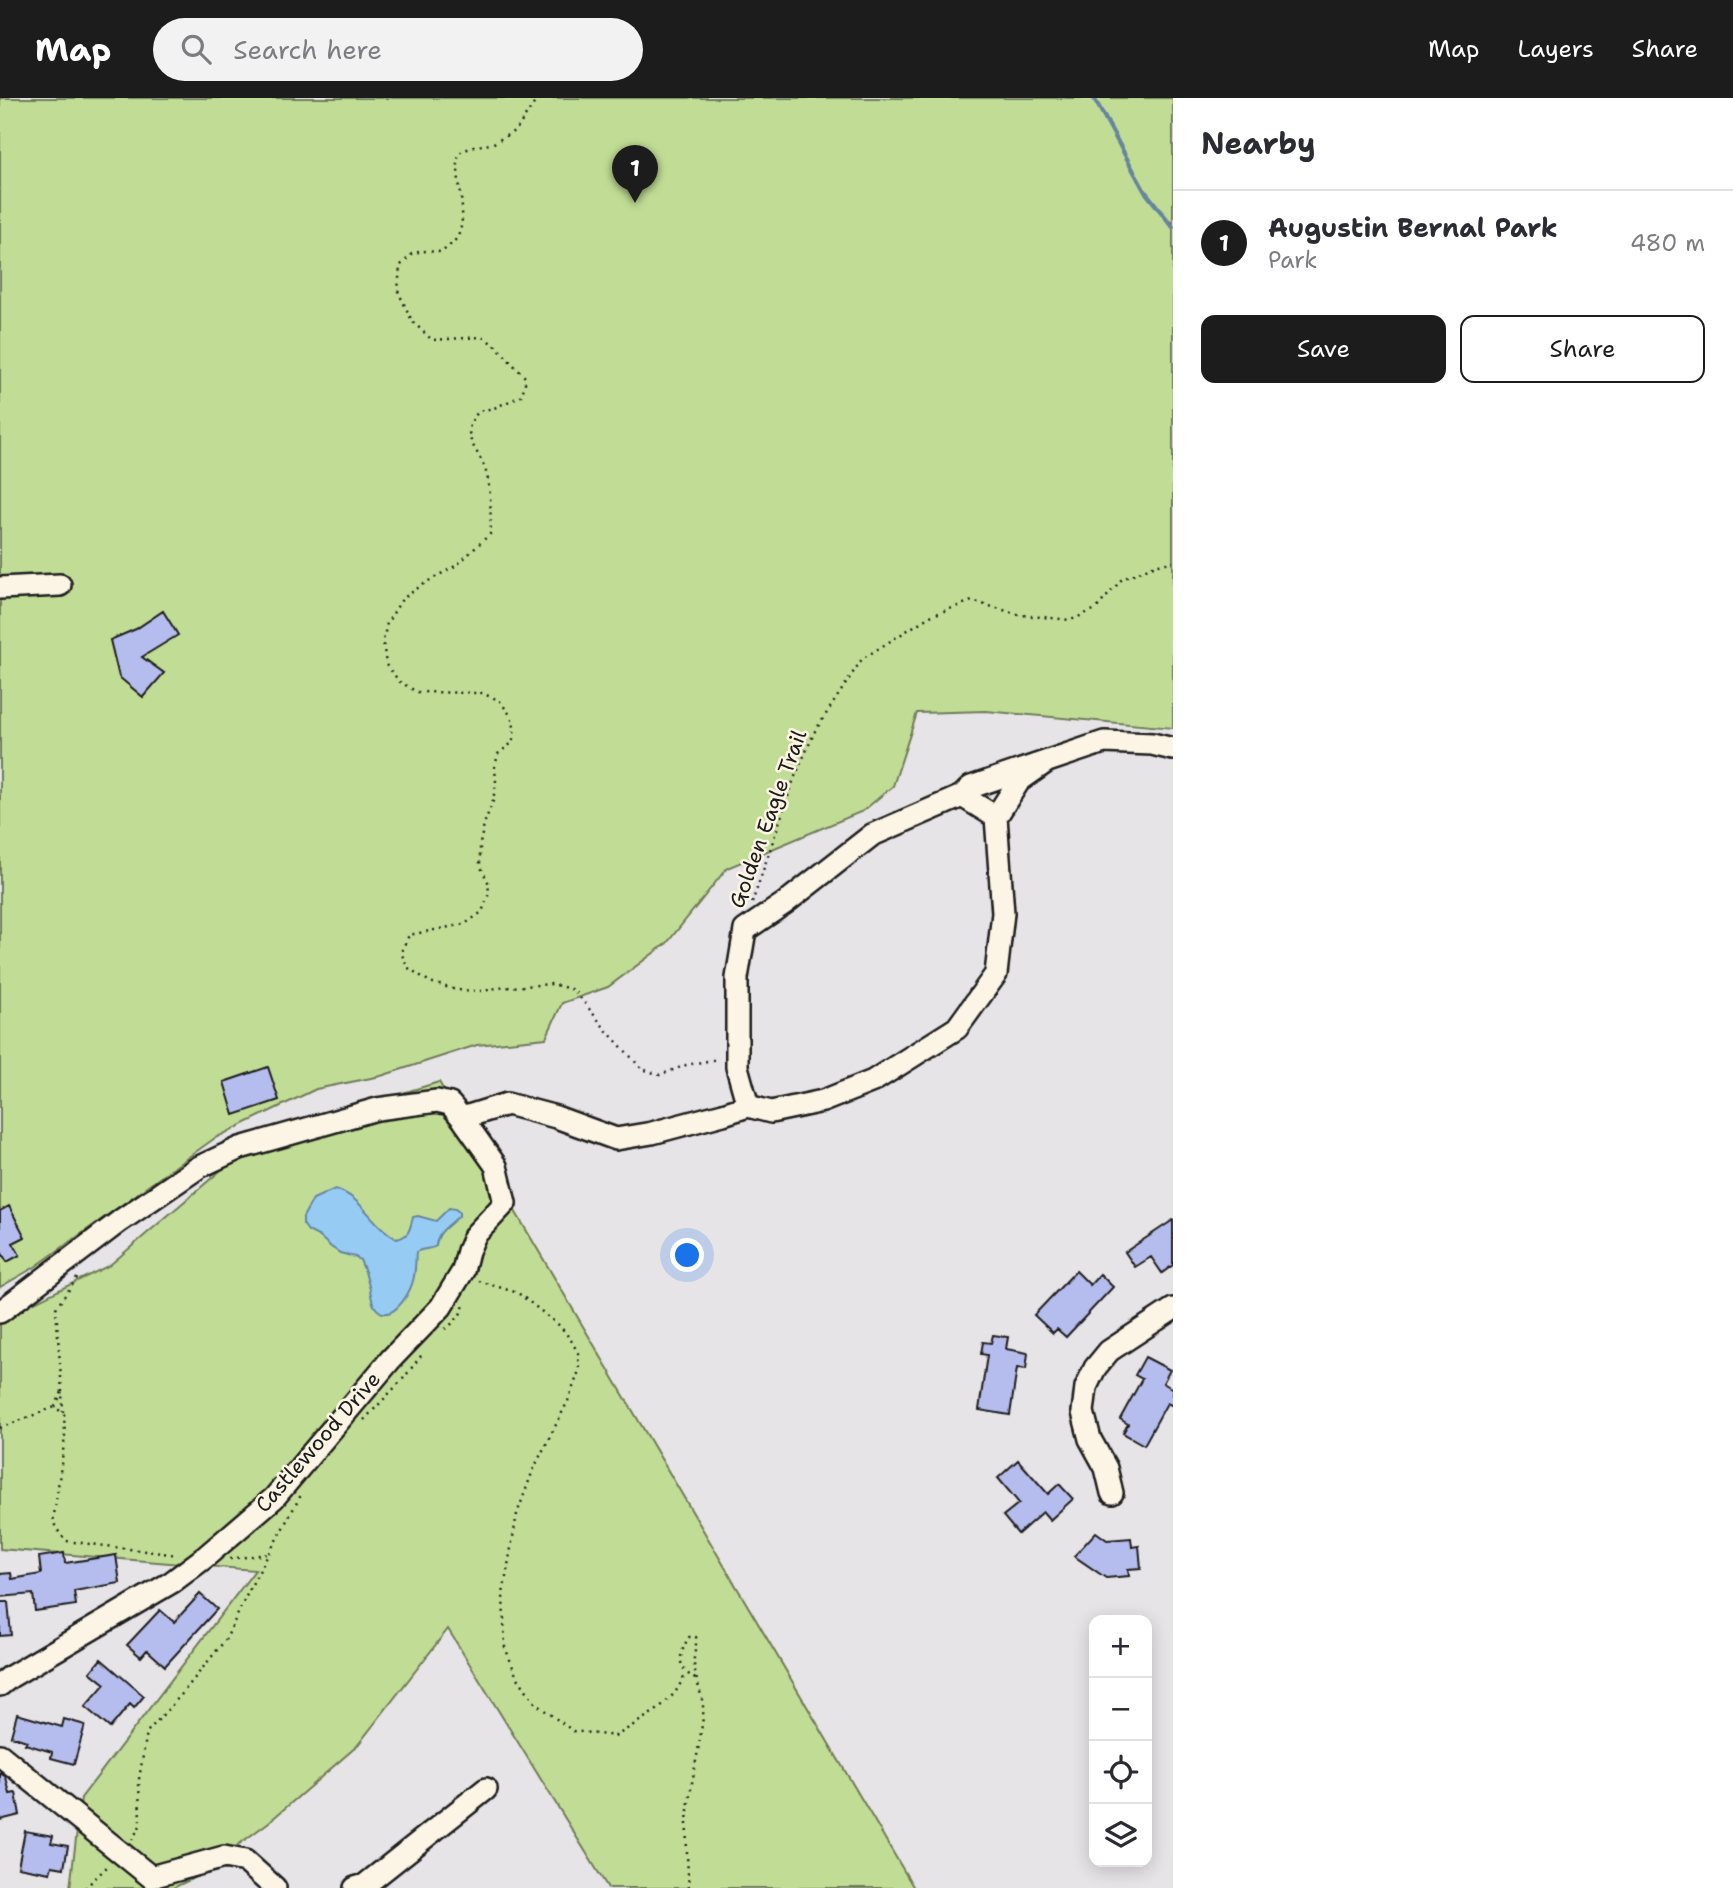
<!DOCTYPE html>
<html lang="en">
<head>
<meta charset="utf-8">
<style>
	body { margin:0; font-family:"Shantell Sans",sans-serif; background:#f2f2f3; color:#2b2b33 }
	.controls { position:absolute; right:21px; bottom:21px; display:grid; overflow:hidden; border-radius:14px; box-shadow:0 4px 18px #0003 }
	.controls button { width:63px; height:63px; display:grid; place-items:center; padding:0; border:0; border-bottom:2px solid #e1e1e2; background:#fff; color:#2b2b33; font:35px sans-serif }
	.you { position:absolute; left:688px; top:1158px; width:24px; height:24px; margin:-18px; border:5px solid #fff; border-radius:50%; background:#1a73e8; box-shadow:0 0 0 10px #1a73e833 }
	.badge { display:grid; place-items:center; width:46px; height:46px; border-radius:50%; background:#1c1c1c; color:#fff; font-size:23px; font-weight:700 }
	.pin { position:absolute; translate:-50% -58px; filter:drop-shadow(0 2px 4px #0008) }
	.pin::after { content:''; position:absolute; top:37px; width:24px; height:21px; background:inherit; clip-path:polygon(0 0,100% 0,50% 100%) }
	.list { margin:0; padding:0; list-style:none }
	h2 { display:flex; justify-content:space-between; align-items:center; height:91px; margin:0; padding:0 28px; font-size:30px }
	h2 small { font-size:23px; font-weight:400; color:#7c7c81 }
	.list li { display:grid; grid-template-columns:46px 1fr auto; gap:21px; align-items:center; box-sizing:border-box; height:105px; padding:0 28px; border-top:2px solid #e1e1e2 }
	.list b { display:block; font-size:26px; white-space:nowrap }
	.list p { margin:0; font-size:23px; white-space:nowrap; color:#7c7c81 }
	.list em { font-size:23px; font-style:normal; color:#7c7c81 }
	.actions { display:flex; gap:14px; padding:21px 28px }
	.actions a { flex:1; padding:16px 0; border:2px solid #1c1c1c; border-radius:14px; text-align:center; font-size:24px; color:#1c1c1c }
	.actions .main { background:#1c1c1c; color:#fff }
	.icon { flex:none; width:38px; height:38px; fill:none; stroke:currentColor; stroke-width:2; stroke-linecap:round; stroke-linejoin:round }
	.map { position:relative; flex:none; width:1173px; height:1790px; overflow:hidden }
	header { display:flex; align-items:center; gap:42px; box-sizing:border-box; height:98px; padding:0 35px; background:#1c1c1c; color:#fff }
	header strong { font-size:33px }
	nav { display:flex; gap:38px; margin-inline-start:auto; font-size:24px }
	.search { width:490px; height:63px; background:#f2f2f3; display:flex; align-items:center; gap:18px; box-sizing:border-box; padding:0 24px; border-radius:38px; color:#7c7c81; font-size:26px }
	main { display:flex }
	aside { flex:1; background:#fff }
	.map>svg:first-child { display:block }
	.green { fill:#c1dd95; stroke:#6e7c58; stroke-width:2 }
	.water { fill:#96cbf4; stroke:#65859e; stroke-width:2 }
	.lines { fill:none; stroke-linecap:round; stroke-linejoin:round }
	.stream { stroke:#65859e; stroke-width:4.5 }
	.building { fill:#b5bdee; stroke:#1c1c1c; stroke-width:2 }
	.minor-casing { stroke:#1c1c1c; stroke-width:26 }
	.path { stroke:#1c1c1c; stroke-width:2.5; stroke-dasharray:2 5; stroke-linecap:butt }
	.minor { stroke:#fcf5e5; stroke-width:21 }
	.labels { text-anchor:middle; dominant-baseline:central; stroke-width:5; stroke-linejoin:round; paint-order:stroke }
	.street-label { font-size:21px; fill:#1c1c1c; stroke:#fcf5e5 }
</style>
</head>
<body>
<header>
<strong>Map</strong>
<div class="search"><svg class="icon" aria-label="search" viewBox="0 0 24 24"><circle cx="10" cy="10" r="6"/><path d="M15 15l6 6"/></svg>Search here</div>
<nav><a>Map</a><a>Layers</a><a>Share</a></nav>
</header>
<main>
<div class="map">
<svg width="1173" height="1790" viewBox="0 0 1173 1790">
	<rect width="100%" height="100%" fill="#e7e4e8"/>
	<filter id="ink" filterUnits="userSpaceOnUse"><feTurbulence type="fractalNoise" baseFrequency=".0143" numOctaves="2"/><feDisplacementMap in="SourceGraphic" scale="14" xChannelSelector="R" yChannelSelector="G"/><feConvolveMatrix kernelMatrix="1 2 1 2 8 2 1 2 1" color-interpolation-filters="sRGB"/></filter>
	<g filter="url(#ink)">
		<path class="green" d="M 0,0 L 1173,0 L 1173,630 L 986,613 L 917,615 L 893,688 L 863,713 L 727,770 L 667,845 L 608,889 L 562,905 L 546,940 L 477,947 L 381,978 L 316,991 L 215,1040 L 35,1169 L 0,1189 Z
			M 439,984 L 914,1790 L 608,1790 L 448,1531 L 357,1648 L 269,1724 L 192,1781 L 173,1790 L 70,1790 L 81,1700 L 255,1472 L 0,1451 L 0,1221 L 110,1167 L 261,1038 Z"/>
		<path class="water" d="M 335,1091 C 363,1099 372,1128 397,1141 C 410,1138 410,1130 413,1119 L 418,1118 L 436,1123 L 449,1110 L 455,1111 L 459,1114 L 459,1118 C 449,1128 437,1133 436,1148 C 430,1152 423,1150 416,1154 C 415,1165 416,1176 412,1186 C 408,1199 389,1228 375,1209 C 371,1203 371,1194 369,1188 C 367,1179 364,1170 360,1162 L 355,1159 L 340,1155 L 331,1149 L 320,1139 L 308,1133 L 303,1126 L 303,1119 L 313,1101 Z"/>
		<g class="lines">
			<path class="stream" d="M 1094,0 L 1144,92 L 1173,129"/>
		</g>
		<path class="building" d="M 163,513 L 178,537 L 142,559 L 164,575 L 143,599 L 119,579 L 110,542 L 136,531 Z
			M 268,969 L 279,1002 L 234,1017 L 224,984 Z
			M 9,1108 L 25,1139 L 13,1145 L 20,1157 L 7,1164 L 0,1152 L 0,1113 Z
			M 1173,1122 L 1173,1167 L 1162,1175 L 1151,1159 L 1135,1169 L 1125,1154 Z
			M 1076,1173 L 1090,1187 L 1100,1176 L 1113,1189 L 1066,1239 L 1057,1231 L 1053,1235 L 1034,1217 Z
			M 993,1237 L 1008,1239 L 1006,1251 L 1028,1255 L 1026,1271 L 1017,1270 L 1010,1317 L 979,1312 L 987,1257 L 981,1256 L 983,1244 L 991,1245 Z
			M 1145,1259 L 1170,1272 L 1163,1285 L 1173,1291 L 1173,1308 L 1167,1305 L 1144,1347 L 1123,1335 L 1128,1326 L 1120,1321 L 1142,1281 L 1135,1277 Z
			M 1018,1362 L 1048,1396 L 1059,1386 L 1073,1401 L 1050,1422 L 1043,1414 L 1018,1436 L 1003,1418 L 1019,1405 L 998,1380 Z
			M 1096,1434 L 1107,1442 L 1131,1440 L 1132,1449 L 1139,1448 L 1141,1470 L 1128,1471 L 1129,1478 L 1106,1480 L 1074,1458 Z
			M 64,1455 L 65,1465 L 116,1457 L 120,1485 L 74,1493 L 76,1507 L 35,1513 L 33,1496 L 0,1499 L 0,1476 L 11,1475 L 12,1481 L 41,1476 L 39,1459 Z
			M 200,1496 L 217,1511 L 165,1568 L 147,1552 L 141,1559 L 127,1547 L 160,1512 L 174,1524 Z
			M 0,1504 L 8,1504 L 11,1537 L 0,1538 Z
			M 101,1561 L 144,1598 L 134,1610 L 130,1606 L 110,1630 L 85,1609 L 105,1586 L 90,1574 Z
			M 17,1616 L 62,1629 L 64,1621 L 85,1627 L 74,1666 L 51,1660 L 52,1654 L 25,1646 L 27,1643 L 11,1638 Z
			M 0,1675 L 6,1679 L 10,1696 L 16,1695 L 20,1717 L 0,1722 Z
			M 25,1733 L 53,1738 L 51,1745 L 68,1748 L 64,1770 L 52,1768 L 50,1775 L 18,1769 Z"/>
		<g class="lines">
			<g class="minor-casing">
				<path id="minor" d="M 0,490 L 60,487
					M 962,698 L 971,689 L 1104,644 L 1152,646 L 1173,651
					M 996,719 L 962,698 L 872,737 L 785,805 L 745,832 L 737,880 L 737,969 L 748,1008 L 771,1014 L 823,1003 L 873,983 L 957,930 L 996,876 L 1003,815 L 996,719 L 1019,683 L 1046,664
					M 462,1020 L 507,1006 L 556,1019 L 616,1041 L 652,1035 L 723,1016 L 748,1008
					M 0,1214 L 120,1123 L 199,1069 L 240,1050 L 377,1011 L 437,1003 L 450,1006 L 462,1020 L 496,1068 L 505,1105 L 475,1137 L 468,1153 L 463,1173 L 441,1209 L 391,1261 L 274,1400 L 204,1460 L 172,1484 L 10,1579 L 0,1587
					M 1112,1395 L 1106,1370 L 1090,1341 L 1083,1314 L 1086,1289 L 1095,1270 L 1109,1253 L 1173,1211
					M 0,1657 L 151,1779 L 224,1759 L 245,1763 L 275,1790
					M 355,1790 L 365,1787 L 486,1691"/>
			</g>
			<path class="path" d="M 538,0 L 516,32 L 492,46 L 474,48 L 459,55 C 454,80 469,114 458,138 C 455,144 447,149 442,154 L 422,153 L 412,156 L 400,168 L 398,193 L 412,223 L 432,242 L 482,239 L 495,247 L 525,279 L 525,287 L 521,298 L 494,310 L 479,313 C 474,319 470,324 469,332 C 469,346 480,357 484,368 C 492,388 490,414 491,435 L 457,467 L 425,485 L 402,501 L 387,525 L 383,543 L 386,567 L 400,584 L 417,594 L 481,595 L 499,602 L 511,618 L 515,632 L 512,645 L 498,656 L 495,669 L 496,684 L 493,703 L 484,726 L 480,746 L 480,767 L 489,786 L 488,798 L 482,814 L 465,826 L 409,837 L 401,854 L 407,869 L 430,884 L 456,892 L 484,893 L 496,890 L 552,886 L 574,892 L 607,933 L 642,971 L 660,977 L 686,967 L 718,961
				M 752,805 L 794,681 L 815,633 L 862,561 L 930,518 L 972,503 L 1021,517 L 1071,522 L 1096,511 L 1122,481 L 1158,466 L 1173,464
				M 479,1183 L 518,1195 L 560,1228 L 571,1242 L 578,1255 L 579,1273 L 568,1303 L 533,1372 L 517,1416 L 503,1496 L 505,1549 L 516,1577 L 536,1606 L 573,1633 L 616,1638 L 657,1612 L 675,1595 L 686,1576
				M 445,1231 C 454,1225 464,1215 464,1204
				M 62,1294 L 56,1210 L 80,1176
				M 55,1309 L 62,1294 L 63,1314
				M 364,1322 L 403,1281 L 424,1254
				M 0,1330 L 55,1309 L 64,1316 L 65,1339 L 53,1424 L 59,1434 L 66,1443 L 178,1457
				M 230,1461 L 268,1456
				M 132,1742 L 140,1728 L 139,1681 L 147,1634 L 181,1597 L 226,1541 L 251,1488 L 301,1397
				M 85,1790 L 109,1767
				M 689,1790 C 687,1762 685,1732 689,1704 C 693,1675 700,1647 703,1618 C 705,1600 695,1584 694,1566 C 693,1557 697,1549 696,1539 L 689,1539 C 678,1558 676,1570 697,1582"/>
			<use href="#minor" class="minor"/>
		</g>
	</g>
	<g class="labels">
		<g class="street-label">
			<text transform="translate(768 721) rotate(-70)">Golden Eagle Trail</text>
			<text transform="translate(318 1344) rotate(-49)">Castlewood Drive</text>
		</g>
	</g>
</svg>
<div class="controls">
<button>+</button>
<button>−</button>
<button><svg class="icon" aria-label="locate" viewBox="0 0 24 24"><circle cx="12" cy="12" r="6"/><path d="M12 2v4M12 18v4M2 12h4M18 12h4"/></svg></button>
<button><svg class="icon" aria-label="layers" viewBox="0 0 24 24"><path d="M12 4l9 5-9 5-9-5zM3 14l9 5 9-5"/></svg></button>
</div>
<div class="you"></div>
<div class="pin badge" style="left:635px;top:105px">1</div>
</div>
<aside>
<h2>Nearby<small></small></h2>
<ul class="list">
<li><span class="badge">1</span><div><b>Augustin Bernal Park</b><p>Park</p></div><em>480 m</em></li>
</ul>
<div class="actions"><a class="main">Save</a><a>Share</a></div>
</aside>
</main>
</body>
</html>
